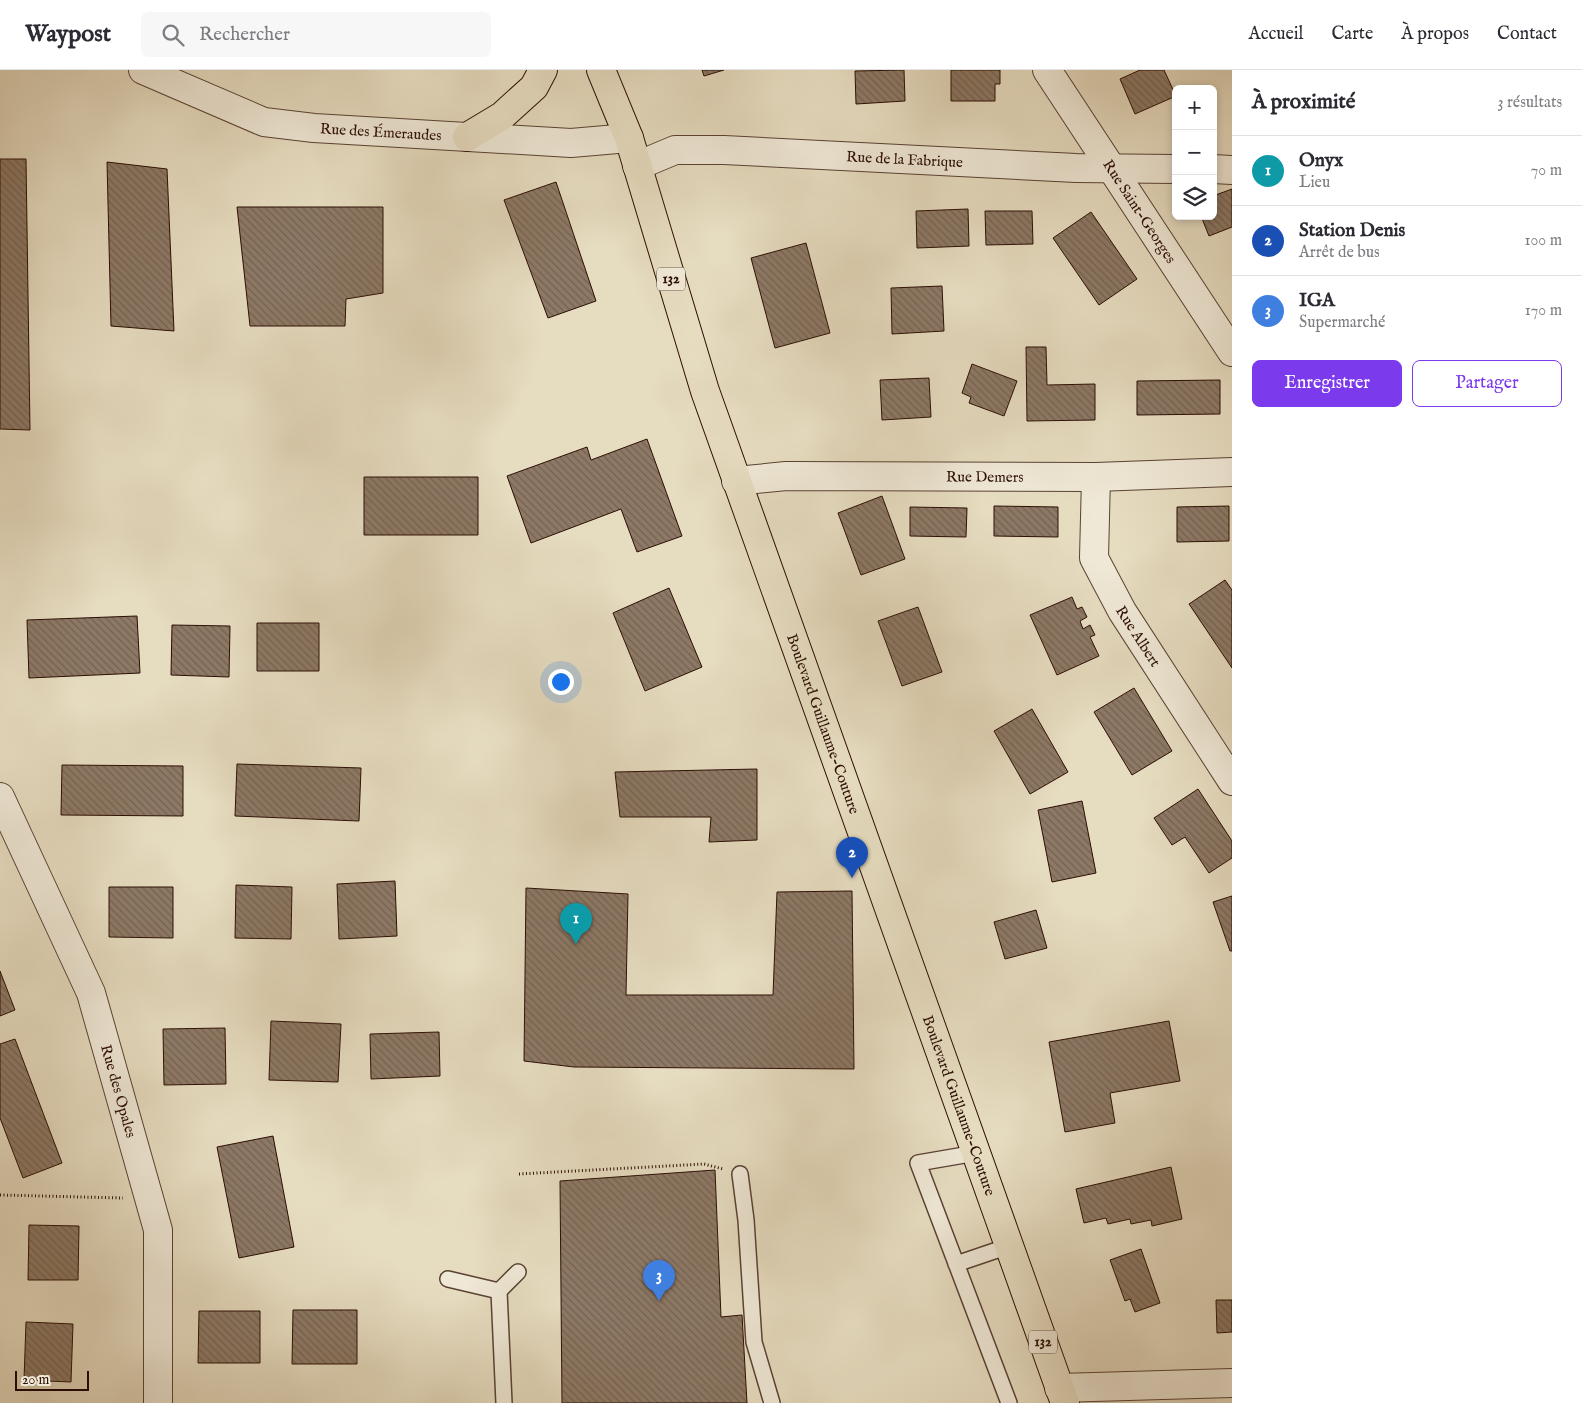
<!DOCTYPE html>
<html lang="fr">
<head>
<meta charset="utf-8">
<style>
	body { margin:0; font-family:"IM FELL English",serif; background:#f7f7f7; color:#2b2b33 }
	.controls { position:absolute; right:15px; top:15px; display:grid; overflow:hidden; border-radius:8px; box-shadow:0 2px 8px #0003 }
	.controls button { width:45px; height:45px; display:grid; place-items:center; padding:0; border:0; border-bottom:1px solid #e1e1e2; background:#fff; color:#2b2b33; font:25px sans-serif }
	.scale { position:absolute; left:15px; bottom:12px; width:74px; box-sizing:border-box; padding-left:5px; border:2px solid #2c0e04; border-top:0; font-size:14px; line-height:18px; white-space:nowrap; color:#2c0e04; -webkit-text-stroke:4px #efe8d6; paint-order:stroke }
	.you { position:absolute; left:560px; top:611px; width:18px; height:18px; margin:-12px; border:4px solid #fff; border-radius:50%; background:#1a73e8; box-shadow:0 0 0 8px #1a73e833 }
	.badge { display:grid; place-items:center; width:32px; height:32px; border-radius:50%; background:#7c3aed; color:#fff; font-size:16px; font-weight:700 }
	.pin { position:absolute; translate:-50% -41px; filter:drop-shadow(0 1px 2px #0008) }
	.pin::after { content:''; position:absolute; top:26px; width:18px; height:15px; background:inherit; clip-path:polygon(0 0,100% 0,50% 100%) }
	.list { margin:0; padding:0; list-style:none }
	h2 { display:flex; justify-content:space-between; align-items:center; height:65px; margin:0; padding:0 20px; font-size:21px }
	h2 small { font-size:16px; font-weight:400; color:#7c7c81 }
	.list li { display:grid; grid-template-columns:32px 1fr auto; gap:15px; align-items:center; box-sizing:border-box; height:70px; padding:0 20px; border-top:1px solid #e1e1e2 }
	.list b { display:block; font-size:19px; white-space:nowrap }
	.list p { margin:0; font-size:16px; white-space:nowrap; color:#7c7c81 }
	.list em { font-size:16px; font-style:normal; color:#7c7c81 }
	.actions { display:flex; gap:10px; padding:15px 20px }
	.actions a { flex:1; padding:11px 0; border:1px solid #7c3aed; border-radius:8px; text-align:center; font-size:18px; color:#7c3aed }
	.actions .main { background:#7c3aed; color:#fff }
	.icon { flex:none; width:28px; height:28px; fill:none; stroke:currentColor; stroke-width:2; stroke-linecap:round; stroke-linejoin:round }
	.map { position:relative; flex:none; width:1232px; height:1333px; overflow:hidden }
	header { display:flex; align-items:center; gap:30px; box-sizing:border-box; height:70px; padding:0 25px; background:#fff; border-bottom:1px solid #e1e1e2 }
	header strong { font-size:24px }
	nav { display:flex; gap:28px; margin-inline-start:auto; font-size:18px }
	.search { width:350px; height:45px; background:#f7f7f7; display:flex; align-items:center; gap:12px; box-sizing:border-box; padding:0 18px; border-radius:8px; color:#7c7c81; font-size:19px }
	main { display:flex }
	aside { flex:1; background:#fff }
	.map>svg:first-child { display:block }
	.building { fill:url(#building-back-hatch); stroke:#2c0e04 }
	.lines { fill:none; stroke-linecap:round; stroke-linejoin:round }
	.service-casing { stroke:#5a4233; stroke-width:18 }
	.minor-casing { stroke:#5a4233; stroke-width:30 }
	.tertiary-casing { stroke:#5a4233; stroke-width:30 }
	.primary-casing { stroke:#2c0e04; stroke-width:30 }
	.path { stroke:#2c0e04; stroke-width:3; stroke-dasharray:1 2.5; stroke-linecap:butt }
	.service { stroke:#efe8d6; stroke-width:15 }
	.minor { stroke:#efe8d6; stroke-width:28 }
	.tertiary { stroke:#efe8d6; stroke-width:28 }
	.primary { stroke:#e6dcc0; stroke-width:28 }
	.labels { text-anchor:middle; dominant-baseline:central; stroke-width:4; stroke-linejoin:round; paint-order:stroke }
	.shield { fill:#efe8d6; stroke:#664f43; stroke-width:1 }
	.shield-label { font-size:14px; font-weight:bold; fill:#2c0e04 }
	.street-label { font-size:15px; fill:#2c0e04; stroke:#efe8d6 }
</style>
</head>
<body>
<header>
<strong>Waypost</strong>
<div class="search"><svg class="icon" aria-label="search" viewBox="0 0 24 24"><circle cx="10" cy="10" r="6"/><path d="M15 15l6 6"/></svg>Rechercher</div>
<nav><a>Accueil</a><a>Carte</a><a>À propos</a><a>Contact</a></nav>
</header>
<main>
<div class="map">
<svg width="1232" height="1333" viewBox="0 0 1232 1333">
	<defs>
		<pattern id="building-back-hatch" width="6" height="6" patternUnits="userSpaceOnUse" patternTransform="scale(1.25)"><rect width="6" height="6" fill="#8d7966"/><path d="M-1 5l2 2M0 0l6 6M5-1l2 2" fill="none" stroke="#736252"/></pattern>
	</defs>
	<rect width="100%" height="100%" fill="#e6dcc0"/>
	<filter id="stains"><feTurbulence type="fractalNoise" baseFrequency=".004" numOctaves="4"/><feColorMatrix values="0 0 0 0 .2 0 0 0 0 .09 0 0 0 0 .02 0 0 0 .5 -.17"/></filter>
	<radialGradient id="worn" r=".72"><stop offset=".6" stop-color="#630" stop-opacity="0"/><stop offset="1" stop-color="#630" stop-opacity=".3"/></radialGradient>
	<path class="building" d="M 702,0 L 724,0 L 704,6 Z
		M 904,0 L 905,31 L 856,34 L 855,1 Z
		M 951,0 L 1000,0 L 1000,14 L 995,14 L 995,31 L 951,31 Z
		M 1140,0 L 1164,0 L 1176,26 L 1135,44 L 1120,9 Z
		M 0,89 L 26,89 L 30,360 L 0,359 Z
		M 107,92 L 167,99 L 174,261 L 111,256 Z
		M 556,112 L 596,231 L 548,248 L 504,130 Z
		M 1232,119 L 1232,157 L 1209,166 L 1201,146 L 1213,146 L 1213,126 Z
		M 237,137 L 383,137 L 383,223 L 346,229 L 345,256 L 250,256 Z
		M 968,139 L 969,176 L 917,178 L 916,141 Z
		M 985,141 L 1032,141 L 1033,174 L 986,175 Z
		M 1091,142 L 1137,209 L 1099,235 L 1053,168 Z
		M 806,173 L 830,263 L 775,278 L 751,188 Z
		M 942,216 L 944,261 L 892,264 L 891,218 Z
		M 1026,277 L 1046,277 L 1047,315 L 1095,314 L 1095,350 L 1027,351 Z
		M 972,294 L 1017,311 L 1004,346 L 969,333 L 971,327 L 962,323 Z
		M 929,308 L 931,347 L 882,350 L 880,310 Z
		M 1220,310 L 1220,344 L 1137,345 L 1137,311 Z
		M 647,369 L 682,466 L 637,482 L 621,439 L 531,473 L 507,406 L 587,377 L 591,390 Z
		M 364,407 L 478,407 L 478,465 L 364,465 Z
		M 882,426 L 905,489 L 861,505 L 838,443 Z
		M 994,436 L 1058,437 L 1058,467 L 994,466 Z
		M 1229,436 L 1229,471 L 1177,472 L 1177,437 Z
		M 910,437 L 967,438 L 966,467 L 910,466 Z
		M 1225,510 L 1232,520 L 1232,598 L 1189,534 Z
		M 669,518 L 702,597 L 645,621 L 613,543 Z
		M 1072,527 L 1077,539 L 1082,537 L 1087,547 L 1080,551 L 1083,559 L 1090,555 L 1095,565 L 1090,567 L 1099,586 L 1057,605 L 1030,545 Z
		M 918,537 L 942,602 L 902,616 L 878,551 Z
		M 137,546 L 140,603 L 29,608 L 27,550 Z
		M 257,553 L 319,553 L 319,601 L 257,601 Z
		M 172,555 L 230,556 L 229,607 L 171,605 Z
		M 1134,618 L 1172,681 L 1132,705 L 1094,642 Z
		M 1032,639 L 1068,702 L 1030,724 L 994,661 Z
		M 237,694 L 361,698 L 359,751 L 235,746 Z
		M 62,695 L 183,696 L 183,746 L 61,745 Z
		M 757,699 L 757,770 L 709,772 L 711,747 L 620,747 L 615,702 Z
		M 1198,719 L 1232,771 L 1232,788 L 1209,803 L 1185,767 L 1172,775 L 1154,748 Z
		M 1082,731 L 1096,803 L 1052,812 L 1038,740 Z
		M 395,811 L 397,866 L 339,869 L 337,814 Z
		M 236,815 L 292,817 L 291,869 L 235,868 Z
		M 109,817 L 173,817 L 173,868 L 109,867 Z
		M 526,818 L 628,824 L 626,925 L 773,925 L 777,822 L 852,821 L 854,999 L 574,997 L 524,991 Z
		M 1232,826 L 1232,881 L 1230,881 L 1213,832 Z
		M 1036,840 L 1047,878 L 1005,889 L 994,852 Z
		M 0,901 L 15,940 L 0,946 Z
		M 271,951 L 341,954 L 338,1012 L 269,1010 Z
		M 1169,951 L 1180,1011 L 1110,1023 L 1115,1053 L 1065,1062 L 1049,972 Z
		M 225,958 L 226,1014 L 164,1015 L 163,959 Z
		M 439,962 L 440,1006 L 371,1009 L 370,964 Z
		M 15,969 L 62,1093 L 23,1108 L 0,1048 L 0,974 Z
		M 273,1066 L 294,1177 L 239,1188 L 217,1077 Z
		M 1171,1097 L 1182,1149 L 1152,1156 L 1151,1150 L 1131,1154 L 1130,1149 L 1108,1154 L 1106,1148 L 1084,1153 L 1076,1119 Z
		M 715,1100 L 721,1247 L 742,1245 L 747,1333 L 562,1333 L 560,1111 Z
		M 29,1155 L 79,1156 L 78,1210 L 28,1210 Z
		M 1141,1179 L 1160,1233 L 1135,1242 L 1130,1229 L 1125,1231 L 1110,1190 Z
		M 1216,1230 L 1232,1230 L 1232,1262 L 1217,1263 Z
		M 293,1240 L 357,1240 L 357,1294 L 292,1294 Z
		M 199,1241 L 260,1241 L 260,1293 L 198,1293 Z
		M 26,1252 L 73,1254 L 71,1312 L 24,1310 Z"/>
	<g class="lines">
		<g class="service-casing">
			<path id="service" d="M 976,1083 L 918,1093 L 1009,1333
				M 740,1104 L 746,1150 L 754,1272 L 772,1333
				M 956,1194 L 1009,1176
				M 448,1209 L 499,1221 L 518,1202
				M 499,1221 L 504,1333"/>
		</g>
		<g class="minor-casing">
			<g id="minor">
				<path id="s1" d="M 143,0 L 264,52 L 314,58 L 571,73 L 629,68"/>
				<path id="s2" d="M 637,96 L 675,80 L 724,80 L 1076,98 L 1176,99"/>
				<path d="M 1213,99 L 1232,100"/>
				<path id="s3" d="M 1096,407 L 1094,488 L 1122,541 L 1232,711"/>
				<path id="s4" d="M 736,411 L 786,406 L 1096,407 L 1232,402"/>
				<path id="s5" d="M 0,727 L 91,923 L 158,1160 L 158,1333"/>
				<path d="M 1059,1318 L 1232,1313"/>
			</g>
		</g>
		<g class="tertiary-casing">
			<g id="tertiary">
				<path id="s6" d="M 1047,0 L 1232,282"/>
			</g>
		</g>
		<g class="primary-casing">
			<g id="primary">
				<path id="s7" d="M 601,0 L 629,68 L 705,321 L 1065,1333"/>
				<path d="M 467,67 L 502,46 L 534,17 L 543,0"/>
			</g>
		</g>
		<path class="path" d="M 519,1104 L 704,1094 L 723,1099
			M 0,1125 L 123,1128"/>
		<use href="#service" class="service"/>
		<use href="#minor" class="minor"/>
		<use href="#tertiary" class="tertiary"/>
		<use href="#primary" class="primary"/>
	</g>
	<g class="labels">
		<g class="shield">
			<rect x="657" y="197.5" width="28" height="23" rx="4"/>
			<rect x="1029" y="1260.5" width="28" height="23" rx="4"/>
		</g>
		<g class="shield-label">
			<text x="671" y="209">132</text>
			<text x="1043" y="1272">132</text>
		</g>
		<g class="street-label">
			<text stroke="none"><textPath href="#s1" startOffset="249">Rue des Émeraudes</textPath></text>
			<text stroke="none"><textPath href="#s2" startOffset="271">Rue de la Fabrique</textPath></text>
			<text stroke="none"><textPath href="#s6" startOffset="169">Rue Saint-Georges</textPath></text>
			<text stroke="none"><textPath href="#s4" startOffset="249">Rue Demers</textPath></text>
			<text stroke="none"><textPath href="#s3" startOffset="171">Rue Albert</textPath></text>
			<text stroke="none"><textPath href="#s7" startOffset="691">Boulevard Guillaume-Couture</textPath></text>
			<text stroke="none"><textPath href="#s5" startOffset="318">Rue des Opales</textPath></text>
			<text stroke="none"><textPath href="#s7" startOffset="1096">Boulevard Guillaume-Couture</textPath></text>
		</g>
	</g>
	<rect width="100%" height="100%" filter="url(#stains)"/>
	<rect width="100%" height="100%" fill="url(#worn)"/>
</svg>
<div class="controls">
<button>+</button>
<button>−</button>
<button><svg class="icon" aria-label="layers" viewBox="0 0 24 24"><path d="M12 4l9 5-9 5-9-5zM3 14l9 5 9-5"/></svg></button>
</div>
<div class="scale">20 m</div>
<div class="you"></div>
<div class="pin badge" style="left:576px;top:874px;background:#0f9aa8">1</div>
<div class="pin badge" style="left:852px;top:808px;background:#1a4fb4">2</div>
<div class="pin badge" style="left:659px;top:1231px;background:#3f7fe0">3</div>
</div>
<aside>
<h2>À proximité<small>3 résultats</small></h2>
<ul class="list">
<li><span class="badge" style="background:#0f9aa8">1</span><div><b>Onyx</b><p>Lieu</p></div><em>70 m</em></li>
<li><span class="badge" style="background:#1a4fb4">2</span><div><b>Station Denis</b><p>Arrêt de bus</p></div><em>100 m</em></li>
<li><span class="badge" style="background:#3f7fe0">3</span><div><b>IGA</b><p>Supermarché</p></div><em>170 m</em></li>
</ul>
<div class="actions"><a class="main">Enregistrer</a><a>Partager</a></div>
</aside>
</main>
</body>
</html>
